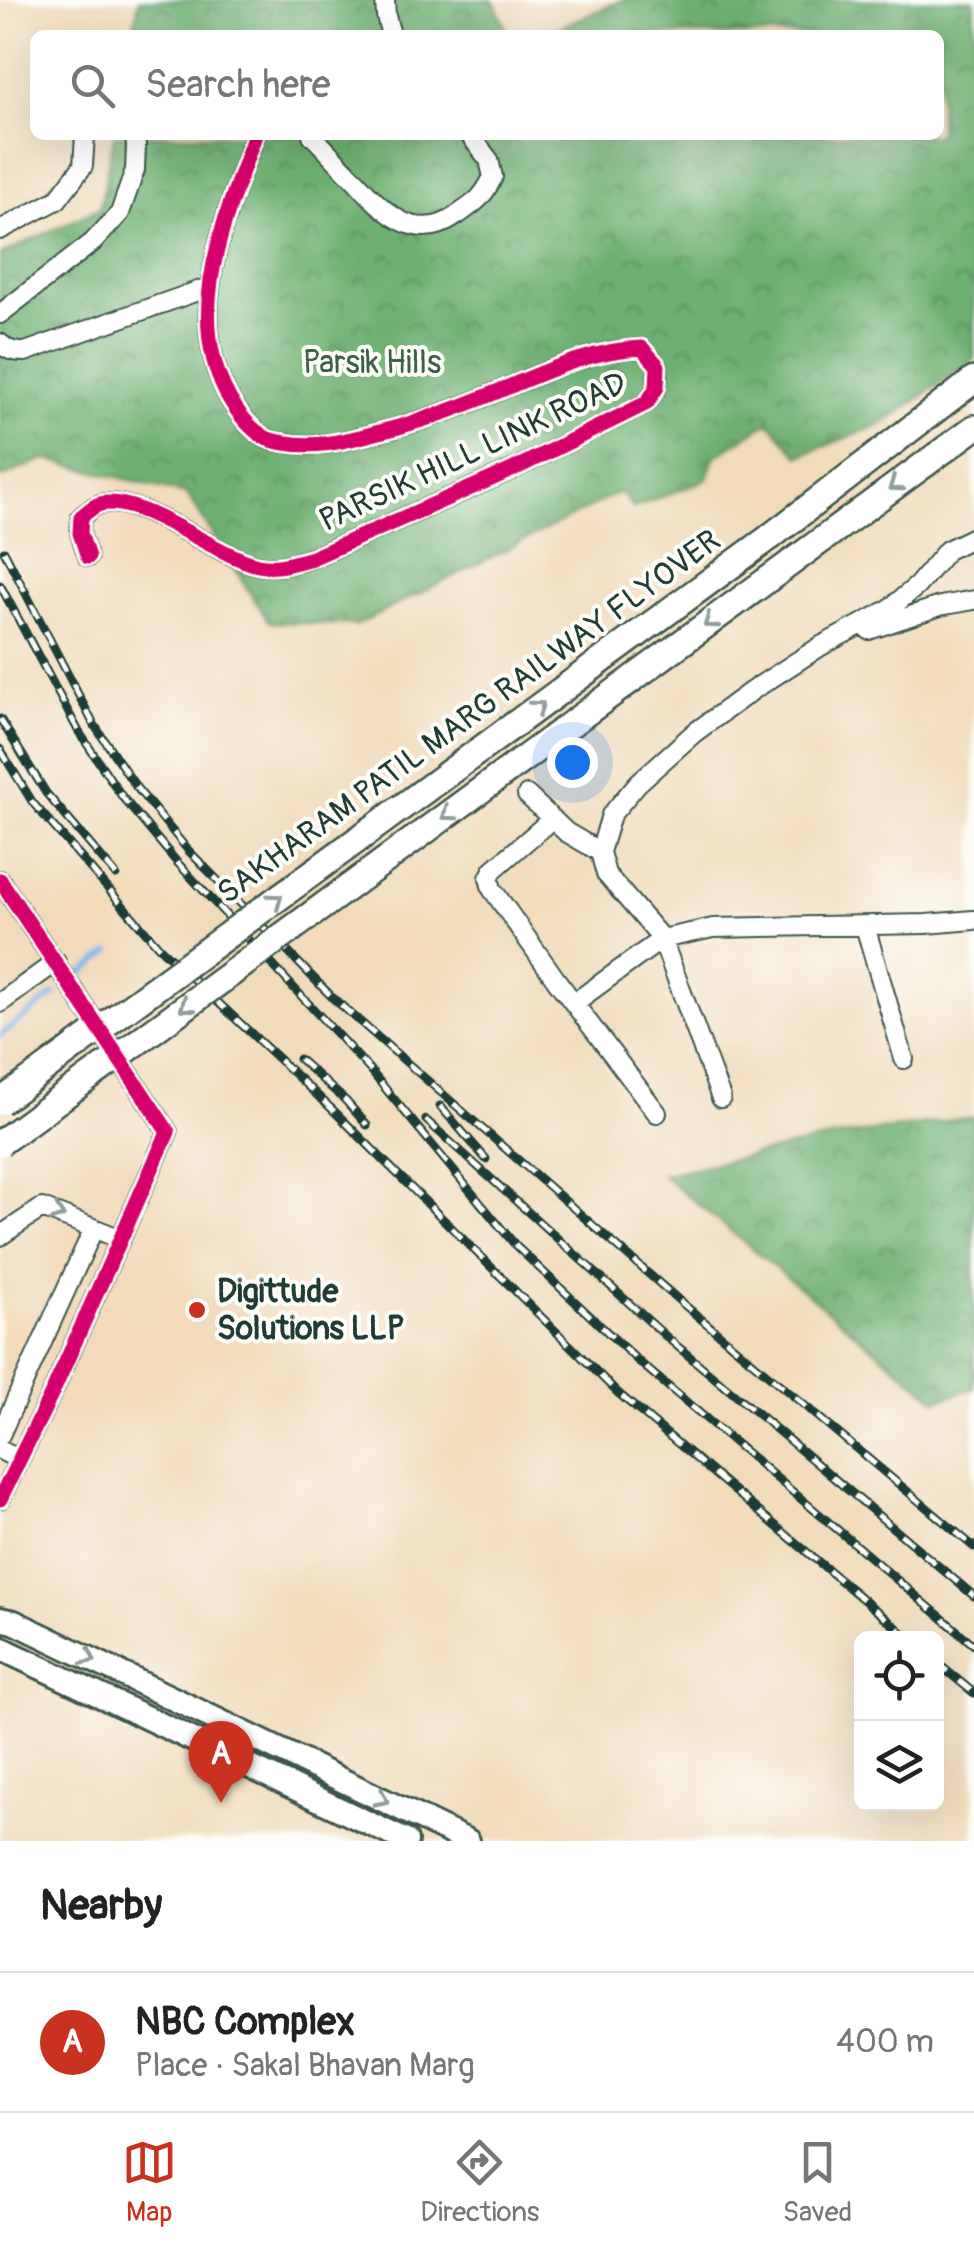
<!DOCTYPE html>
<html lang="en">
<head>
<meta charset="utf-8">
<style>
	body { margin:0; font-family:Pangolin,sans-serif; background:#f6f6f6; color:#222 }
	.controls { position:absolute; right:30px; bottom:30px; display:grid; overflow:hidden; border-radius:15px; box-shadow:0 10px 40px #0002 }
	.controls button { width:90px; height:90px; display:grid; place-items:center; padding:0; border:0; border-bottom:2px solid #e0e0e0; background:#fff; color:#222; font:50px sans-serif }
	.you { position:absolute; left:572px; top:762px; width:35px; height:35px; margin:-25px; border:8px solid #fff; border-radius:50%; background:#1a73e8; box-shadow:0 0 0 15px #1a73e833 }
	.badge { display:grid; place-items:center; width:65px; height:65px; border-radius:50%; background:#c8321e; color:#fff; font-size:32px; font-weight:700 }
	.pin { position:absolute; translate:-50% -82px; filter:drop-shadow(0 2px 5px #0008) }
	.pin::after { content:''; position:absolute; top:52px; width:35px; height:30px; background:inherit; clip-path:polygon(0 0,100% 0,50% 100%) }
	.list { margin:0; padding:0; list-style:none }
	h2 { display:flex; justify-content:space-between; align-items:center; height:130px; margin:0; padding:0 40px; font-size:42px }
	h2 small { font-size:32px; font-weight:400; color:#767676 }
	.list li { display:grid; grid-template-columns:65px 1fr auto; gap:30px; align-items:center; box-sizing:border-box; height:140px; padding:0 40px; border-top:2px solid #e0e0e0 }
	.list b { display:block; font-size:38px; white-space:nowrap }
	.list p { margin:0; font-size:32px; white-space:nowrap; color:#767676 }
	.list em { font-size:32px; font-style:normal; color:#767676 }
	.icon { flex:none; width:55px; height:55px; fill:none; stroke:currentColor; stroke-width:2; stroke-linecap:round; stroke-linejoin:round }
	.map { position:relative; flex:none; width:974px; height:1841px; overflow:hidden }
	.search { position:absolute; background:#fff; box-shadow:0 10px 40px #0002; left:30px; right:30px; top:30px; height:110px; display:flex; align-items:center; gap:25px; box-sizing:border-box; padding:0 35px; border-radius:15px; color:#767676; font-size:38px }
	.sheet { height:270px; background:#fff }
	nav { display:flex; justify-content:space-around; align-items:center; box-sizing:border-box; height:140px; border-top:2px solid #e0e0e0; background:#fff; font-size:28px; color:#767676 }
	nav a { display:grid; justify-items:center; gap:5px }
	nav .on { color:#c8321e }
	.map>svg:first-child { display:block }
	.forest { fill:url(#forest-crowns); stroke:#467653; stroke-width:2.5 }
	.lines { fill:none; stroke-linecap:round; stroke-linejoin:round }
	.stream { stroke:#7db7ee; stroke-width:5 }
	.street-casing { stroke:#3e5548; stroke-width:22 }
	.secondary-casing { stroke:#3e5548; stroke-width:28 }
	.primary-casing { stroke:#3e5548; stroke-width:30 }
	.street { stroke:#fff; stroke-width:18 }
	.secondary { stroke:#fff; stroke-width:22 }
	.primary { stroke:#fff; stroke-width:25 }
	.rail-casing { stroke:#1f3d34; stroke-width:9 }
	.rail { stroke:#fdfcf7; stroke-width:5; stroke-dasharray:15; stroke-linecap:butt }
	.primary-bridge-casing { stroke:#3e5548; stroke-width:30; stroke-linecap:butt }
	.primary-bridge { stroke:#fff; stroke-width:25 }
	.cycleway-casing { stroke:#fdfcf7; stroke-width:21 }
	.cycleway { stroke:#d6006c; stroke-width:15 }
	.oneway { stroke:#8f9e9a }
	.poi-dot { fill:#c8321e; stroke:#fdfcf7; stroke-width:4 }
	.labels { text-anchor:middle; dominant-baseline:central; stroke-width:8; stroke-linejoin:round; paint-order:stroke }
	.park-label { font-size:32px; fill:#3a6148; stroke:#fdfcf7 }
	.street-label { font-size:32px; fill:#1f3d34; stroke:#fdfcf7 }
	.poi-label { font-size:32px; font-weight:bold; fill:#1f3d34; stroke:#fdfcf7; text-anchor:start }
</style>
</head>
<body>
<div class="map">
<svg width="974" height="1841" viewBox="0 0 974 1841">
	<defs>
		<pattern id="forest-crowns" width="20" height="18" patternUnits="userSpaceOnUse" patternTransform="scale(2.5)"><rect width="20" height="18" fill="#6eb072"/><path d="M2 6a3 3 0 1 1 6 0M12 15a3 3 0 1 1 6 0" fill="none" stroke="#5a905e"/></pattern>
	</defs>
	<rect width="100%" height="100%" fill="#fdfcf7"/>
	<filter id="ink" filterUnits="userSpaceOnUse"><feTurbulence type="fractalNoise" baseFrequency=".01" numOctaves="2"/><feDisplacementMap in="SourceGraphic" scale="20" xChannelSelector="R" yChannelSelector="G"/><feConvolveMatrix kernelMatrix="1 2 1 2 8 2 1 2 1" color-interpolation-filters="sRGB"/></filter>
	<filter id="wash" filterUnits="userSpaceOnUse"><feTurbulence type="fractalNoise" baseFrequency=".0048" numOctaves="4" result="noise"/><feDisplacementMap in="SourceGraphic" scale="40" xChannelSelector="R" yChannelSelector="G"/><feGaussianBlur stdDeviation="2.25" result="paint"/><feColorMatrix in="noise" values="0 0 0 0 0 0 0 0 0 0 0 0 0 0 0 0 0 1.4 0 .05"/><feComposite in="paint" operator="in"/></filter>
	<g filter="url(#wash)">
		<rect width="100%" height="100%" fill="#f1dbbb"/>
		<path class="forest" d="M 139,0 L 493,0 L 509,35 L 133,35 Z
			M 622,0 L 974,0 L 974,360 L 882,424 L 799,456 L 769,422 L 714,457 L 706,480 L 633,508 L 620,492 L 357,625 L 269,622 L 187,494 L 44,459 L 0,478 L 0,255 L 100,208 L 114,135 L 939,135 L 939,35 L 542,35 Z
			M 974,1117 L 974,1388 L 937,1400 L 662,1175 L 835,1137 Z"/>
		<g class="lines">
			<path class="stream" d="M 81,974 L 110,952
				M 0,1036 L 55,994"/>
		</g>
	</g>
	<g filter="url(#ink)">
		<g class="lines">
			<g class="street-casing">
				<path id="street" d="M 385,0 L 386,16 L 391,35
					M 312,135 C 327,151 341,166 356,181 C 383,211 415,245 456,216 C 476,202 482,199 493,177 L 489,160 L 470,135
					M 0,230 L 57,200 L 83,166 L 85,135
					M 0,314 L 93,242 L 120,213 L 135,170 L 136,145 L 134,135
					M 0,343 C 8,351 14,352 25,352 L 209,287
					M 88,557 L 80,533 L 81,517 C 87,512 93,506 100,504 C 140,494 216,556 258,565 C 277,569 294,563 312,558 L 514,469 L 647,403 L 657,387 L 658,366 L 642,348 C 584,350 530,379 477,400 C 441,415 405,426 368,435 C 340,442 314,448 286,443 C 279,442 270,441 264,437 C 249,428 238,413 229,398 C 182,314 226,217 255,135
					M 869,630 L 940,606 L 974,600
					M 527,795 L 566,832 L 600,852 L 606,874 L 662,939 L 713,928 L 926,924 L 974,920
					M 552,819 L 493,870 L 489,878 L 492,889 L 557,981 L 657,1113
					M 600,852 L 611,815 L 638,783 L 694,733 L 753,690 L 821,646 L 888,610 L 917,586 L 947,550 L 974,537
					M 0,880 L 168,1132 L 54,1389 L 0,1499
					M 865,926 L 904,1059
					M 0,1003 L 56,962
					M 574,1003 L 662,939 L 721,1098
					M 0,1236 L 42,1208 L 121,1239
					M 0,1435 L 94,1228
					M 0,1450 L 18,1459"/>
			</g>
			<g class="secondary-casing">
				<path id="secondary" d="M 0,1619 L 14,1622 L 468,1841
					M 0,1648 L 406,1841"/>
			</g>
			<g class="primary-casing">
				<path id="primary" d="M 770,537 L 974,380
					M 789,564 L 974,428"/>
			</g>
			<use href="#street" class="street"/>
			<use href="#secondary" class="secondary"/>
			<use href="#primary" class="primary"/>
			<g class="rail-casing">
				<path id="rail" d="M 4,551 L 93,723 L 136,787 L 187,849 L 334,999 L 682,1303 L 974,1547
					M 0,585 L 79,732 L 123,798 L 175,860 L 370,1070 L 517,1247 L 638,1361 L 974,1645
					M 0,719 L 46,793 L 116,875
					M 0,749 L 33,803 L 159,947 L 334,1111 L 618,1393 L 909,1638
					M 299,1059 L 345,1100 L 367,1125
					M 440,1106 L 486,1159
					M 426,1120 L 670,1340 L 974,1596
					M 936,1662 L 974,1693"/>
			</g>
			<use href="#rail" class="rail"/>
			<g class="primary-bridge-casing">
				<path id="primary-bridge" d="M 0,1102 L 770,537
					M 0,1143 L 789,564"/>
			</g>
			<use href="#primary-bridge" class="primary-bridge"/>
			<g class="cycleway-casing">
				<path id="cycleway" d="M 88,557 L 80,533 L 81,517 C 87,512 93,506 100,504 C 140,494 216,556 258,565 C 277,569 294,563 312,558 L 514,469 L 647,403 L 657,387 L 658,366 L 642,348 C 584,350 530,379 477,400 C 441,415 405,426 368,435 C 340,442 314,448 286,443 C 279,442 270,441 264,437 C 249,428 238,413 229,398 C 182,314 226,217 255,135
					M 0,880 L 168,1132 L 54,1389 L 0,1499"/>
			</g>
			<use href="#cycleway" class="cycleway"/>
		</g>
		<defs><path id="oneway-chevron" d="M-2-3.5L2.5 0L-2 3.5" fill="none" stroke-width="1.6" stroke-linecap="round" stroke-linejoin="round" transform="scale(2.5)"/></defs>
		<g class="oneway">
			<use href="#oneway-chevron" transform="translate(895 485) rotate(144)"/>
			<use href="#oneway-chevron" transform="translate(710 622) rotate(144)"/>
			<use href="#oneway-chevron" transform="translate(538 707) rotate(-36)"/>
			<use href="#oneway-chevron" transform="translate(448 814) rotate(144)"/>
			<use href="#oneway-chevron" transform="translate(276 900) rotate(-36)"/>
			<use href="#oneway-chevron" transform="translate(186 1006) rotate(144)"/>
			<use href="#oneway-chevron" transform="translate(58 1214) rotate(20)"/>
			<use href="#oneway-chevron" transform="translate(89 1658) rotate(26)"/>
			<use href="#oneway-chevron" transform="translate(382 1799) rotate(26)"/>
		</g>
	</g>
	<circle class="poi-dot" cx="197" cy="1310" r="10"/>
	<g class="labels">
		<g class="park-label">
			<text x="372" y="363">Parsik Hills</text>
		</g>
		<g class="street-label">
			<text transform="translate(473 452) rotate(-25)">PARSIK HILL LINK ROAD</text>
			<text transform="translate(469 717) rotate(-36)">SAKHARAM PATIL MARG RAILWAY FLYOVER</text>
		</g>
		<g class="poi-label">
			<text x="217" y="1292">Digittude<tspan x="217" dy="37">Solutions LLP</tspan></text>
		</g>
	</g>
</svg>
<div class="controls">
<button><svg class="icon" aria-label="locate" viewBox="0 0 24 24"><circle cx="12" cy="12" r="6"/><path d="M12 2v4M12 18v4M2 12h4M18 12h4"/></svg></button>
<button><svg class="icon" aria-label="layers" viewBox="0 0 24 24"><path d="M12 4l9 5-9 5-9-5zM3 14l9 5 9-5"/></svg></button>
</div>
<div class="you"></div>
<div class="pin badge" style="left:221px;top:1803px">A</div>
<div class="search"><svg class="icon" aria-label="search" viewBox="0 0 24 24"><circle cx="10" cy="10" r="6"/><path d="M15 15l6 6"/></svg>Search here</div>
</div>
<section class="sheet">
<h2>Nearby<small></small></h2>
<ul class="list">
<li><span class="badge">A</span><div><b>NBC Complex</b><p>Place · Sakal Bhavan Marg</p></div><em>400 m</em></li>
</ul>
</section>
<nav>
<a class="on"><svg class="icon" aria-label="map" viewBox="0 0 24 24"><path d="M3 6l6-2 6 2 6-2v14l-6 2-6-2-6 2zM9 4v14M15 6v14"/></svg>Map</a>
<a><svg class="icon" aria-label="directions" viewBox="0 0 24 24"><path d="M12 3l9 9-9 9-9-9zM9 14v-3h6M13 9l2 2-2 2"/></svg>Directions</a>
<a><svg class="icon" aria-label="saved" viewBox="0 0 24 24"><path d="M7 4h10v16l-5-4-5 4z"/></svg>Saved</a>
</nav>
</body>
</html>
